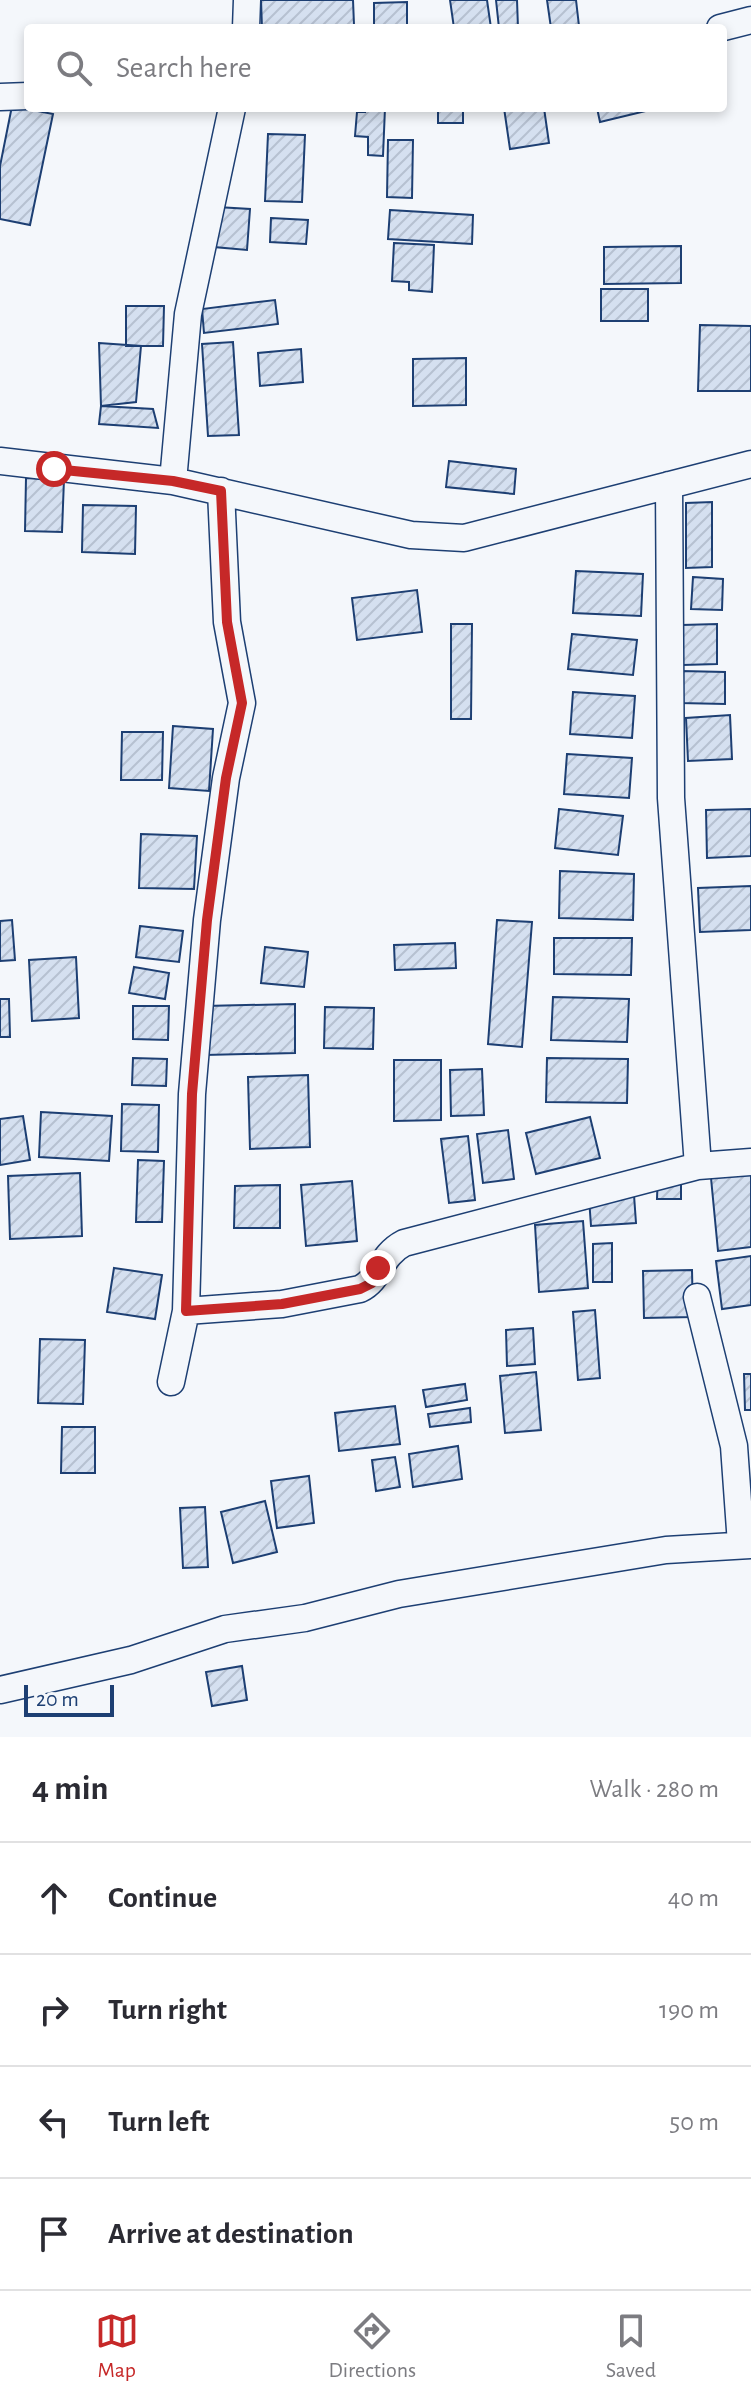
<!DOCTYPE html>
<html lang="en">
<head>
<meta charset="utf-8">
<style>
	body { margin:0; font-family:"Alegreya Sans",sans-serif; background:#f2f2f3; color:#2b2b33 }
	.scale { position:absolute; left:24px; bottom:20px; width:90px; box-sizing:border-box; padding-left:8px; border:4px solid #1d3f73; border-top:0; font-size:22px; line-height:28px; white-space:nowrap; color:#1d3f73; -webkit-text-stroke:6px #f4f7fb; paint-order:stroke }
	.stop { position:absolute; width:24px; height:24px; margin:-18px; border:6px solid #c62828; border-radius:50%; background:#fff }
	.stop.end { background:#c62828; border-color:#fff; box-shadow:0 2px 8px #0008 }
	.list { margin:0; padding:0; list-style:none }
	h2 { display:flex; justify-content:space-between; align-items:center; height:104px; margin:0; padding:0 32px; font-size:34px }
	h2 small { font-size:26px; font-weight:400; color:#7c7c81 }
	.list li { display:grid; grid-template-columns:52px 1fr auto; gap:24px; align-items:center; box-sizing:border-box; height:112px; padding:0 32px; border-top:2px solid #e1e1e2 }
	.list b { display:block; font-size:30px; white-space:nowrap }
	.list em { font-size:26px; font-style:normal; color:#7c7c81 }
	.icon { flex:none; width:44px; height:44px; fill:none; stroke:currentColor; stroke-width:2; stroke-linecap:round; stroke-linejoin:round }
	.map { position:relative; flex:none; width:751px; height:1737px; overflow:hidden }
	.search { position:absolute; background:#fff; box-shadow:0 4px 12px #0003; left:24px; right:24px; top:24px; height:88px; display:flex; align-items:center; gap:20px; box-sizing:border-box; padding:0 28px; border-radius:8px; color:#7c7c81; font-size:30px }
	.sheet { height:552px; background:#fff }
	nav { display:flex; justify-content:space-around; align-items:center; box-sizing:border-box; height:112px; border-top:2px solid #e1e1e2; background:#fff; font-size:22px; color:#7c7c81 }
	nav a { display:grid; justify-items:center; gap:4px }
	nav .on { color:#c62828 }
	.map>svg:first-child { display:block }
	.building { fill:url(#building-hatch); stroke:#1d3f73; stroke-width:2 }
	.lines { fill:none; stroke-linecap:round; stroke-linejoin:round }
	.minor-casing { stroke:#1d3f73; stroke-width:29 }
	.minor { stroke:#f4f7fb; stroke-width:26 }
	.route { stroke:#c62828; stroke-width:10 }
</style>
</head>
<body>
<div class="map">
<svg width="751" height="1737" viewBox="0 0 751 1737">
	<defs>
		<pattern id="building-hatch" width="6" height="6" patternUnits="userSpaceOnUse" patternTransform="scale(2)"><rect width="6" height="6" fill="#d5e0f0"/><path d="M-1 1l2-2M0 6l6-6M5 7l2-2" fill="none" stroke="#b6c1d1"/></pattern>
	</defs>
	<rect width="100%" height="100%" fill="#f4f7fb"/>
	<path class="building" d="M 261,0 L 353,0 L 354,25 L 262,28 Z
		M 450,0 L 487,0 L 491,28 L 454,28 Z
		M 496,0 L 517,0 L 518,28 L 499,28 Z
		M 547,0 L 576,0 L 579,26 L 551,28 Z
		M 407,2 L 407,28 L 374,28 L 374,3 Z
		M 12,106 L 53,114 L 30,225 L 0,219 L 0,166 Z
		M 365,108 L 385,108 L 383,156 L 368,155 L 368,137 L 355,136 L 357,112 L 365,112 Z
		M 438,108 L 463,108 L 463,123 L 438,123 Z
		M 504,108 L 544,108 L 549,143 L 510,149 Z
		M 597,108 L 650,108 L 650,110 L 600,122 Z
		M 268,134 L 305,135 L 302,202 L 265,201 Z
		M 388,140 L 413,140 L 412,198 L 387,197 Z
		M 217,207 L 250,209 L 247,250 L 214,247 Z
		M 390,210 L 473,215 L 472,244 L 388,239 Z
		M 271,218 L 308,220 L 306,244 L 270,242 Z
		M 394,243 L 434,245 L 432,292 L 409,290 L 409,282 L 392,281 Z
		M 681,246 L 681,283 L 604,284 L 604,247 Z
		M 601,289 L 648,289 L 648,321 L 601,321 Z
		M 275,300 L 278,324 L 204,333 L 202,309 Z
		M 126,306 L 164,306 L 163,346 L 126,346 Z
		M 700,325 L 751,326 L 751,391 L 698,391 Z
		M 233,342 L 239,435 L 208,436 L 202,344 Z
		M 99,343 L 141,346 L 136,402 L 101,406 Z
		M 301,349 L 303,382 L 260,386 L 258,353 Z
		M 466,358 L 466,405 L 413,406 L 413,359 Z
		M 101,406 L 153,409 L 158,428 L 99,424 Z
		M 449,461 L 516,469 L 514,494 L 446,487 Z
		M 26,478 L 64,479 L 62,532 L 25,531 Z
		M 712,502 L 712,567 L 686,568 L 686,503 Z
		M 83,505 L 136,506 L 135,554 L 82,552 Z
		M 576,571 L 643,574 L 641,616 L 573,613 Z
		M 693,577 L 723,579 L 722,610 L 691,609 Z
		M 417,590 L 422,632 L 357,640 L 352,598 Z
		M 451,624 L 472,624 L 471,719 L 451,719 Z
		M 717,624 L 717,664 L 683,665 L 682,625 Z
		M 572,634 L 637,640 L 633,675 L 568,669 Z
		M 681,671 L 725,672 L 725,704 L 680,703 Z
		M 573,692 L 635,696 L 632,738 L 570,734 Z
		M 730,715 L 732,759 L 688,761 L 686,718 Z
		M 173,726 L 213,729 L 209,791 L 169,788 Z
		M 122,732 L 163,732 L 162,780 L 121,780 Z
		M 567,754 L 632,758 L 629,798 L 564,794 Z
		M 559,809 L 623,816 L 618,855 L 555,848 Z
		M 751,809 L 751,856 L 707,858 L 706,810 Z
		M 141,834 L 197,836 L 194,889 L 139,888 Z
		M 560,871 L 634,874 L 633,920 L 559,918 Z
		M 751,886 L 751,930 L 700,932 L 698,888 Z
		M 12,920 L 15,960 L 0,961 L 0,921 Z
		M 497,920 L 532,922 L 522,1047 L 488,1044 Z
		M 140,926 L 183,931 L 179,962 L 136,957 Z
		M 554,938 L 632,938 L 631,975 L 554,974 Z
		M 455,943 L 456,968 L 395,970 L 394,945 Z
		M 265,947 L 308,952 L 304,987 L 261,983 Z
		M 76,957 L 79,1018 L 32,1021 L 29,960 Z
		M 134,967 L 169,973 L 165,999 L 129,993 Z
		M 553,997 L 629,999 L 627,1042 L 551,1040 Z
		M 0,999 L 9,999 L 10,1037 L 0,1037 Z
		M 295,1004 L 295,1053 L 205,1055 L 205,1006 Z
		M 133,1006 L 169,1006 L 168,1040 L 133,1039 Z
		M 325,1007 L 374,1008 L 373,1049 L 324,1048 Z
		M 133,1058 L 167,1059 L 166,1086 L 132,1085 Z
		M 547,1058 L 628,1059 L 627,1103 L 546,1102 Z
		M 394,1060 L 441,1060 L 441,1120 L 394,1121 Z
		M 482,1069 L 484,1115 L 451,1116 L 450,1070 Z
		M 308,1075 L 310,1147 L 250,1149 L 248,1077 Z
		M 122,1104 L 159,1105 L 158,1152 L 121,1151 Z
		M 41,1112 L 112,1116 L 109,1161 L 39,1157 Z
		M 23,1116 L 30,1160 L 0,1165 L 0,1119 Z
		M 590,1117 L 600,1158 L 536,1174 L 526,1133 Z
		M 508,1130 L 514,1179 L 483,1183 L 477,1134 Z
		M 468,1136 L 475,1200 L 449,1203 L 441,1139 Z
		M 138,1160 L 164,1161 L 162,1222 L 136,1222 Z
		M 681,1168 L 681,1199 L 657,1199 L 658,1169 Z
		M 80,1173 L 82,1236 L 10,1239 L 8,1176 Z
		M 751,1174 L 751,1247 L 718,1251 L 711,1178 Z
		M 352,1181 L 357,1241 L 306,1246 L 301,1185 Z
		M 633,1181 L 636,1223 L 591,1226 L 588,1184 Z
		M 280,1185 L 280,1228 L 234,1228 L 235,1186 Z
		M 583,1221 L 588,1288 L 539,1292 L 535,1225 Z
		M 612,1243 L 612,1282 L 593,1282 L 593,1244 Z
		M 751,1256 L 751,1305 L 722,1309 L 716,1261 Z
		M 114,1268 L 162,1275 L 155,1319 L 107,1312 Z
		M 692,1270 L 693,1317 L 644,1318 L 643,1271 Z
		M 595,1310 L 600,1378 L 578,1380 L 573,1312 Z
		M 533,1328 L 535,1364 L 507,1366 L 506,1330 Z
		M 40,1339 L 85,1340 L 83,1404 L 38,1403 Z
		M 536,1372 L 541,1430 L 505,1433 L 500,1376 Z
		M 744,1374 L 751,1374 L 751,1410 L 745,1410 Z
		M 465,1384 L 467,1400 L 426,1407 L 423,1390 Z
		M 395,1406 L 400,1444 L 339,1451 L 335,1413 Z
		M 470,1408 L 471,1422 L 430,1427 L 428,1414 Z
		M 62,1427 L 95,1427 L 95,1473 L 61,1473 Z
		M 458,1446 L 462,1479 L 413,1487 L 409,1454 Z
		M 395,1457 L 400,1487 L 376,1491 L 372,1460 Z
		M 309,1476 L 314,1523 L 277,1528 L 271,1481 Z
		M 265,1501 L 277,1552 L 233,1563 L 221,1512 Z
		M 205,1507 L 208,1567 L 183,1568 L 180,1508 Z
		M 242,1666 L 247,1700 L 212,1706 L 206,1672 Z"/>
	<g class="lines">
		<g class="minor-casing">
			<path id="minor" d="M 246,28 L 247,0
				M 720,28 L 751,20
				M 0,97 L 28,96
				M 0,461 L 173,481 L 411,535 L 464,538 L 751,464
				M 173,481 L 188,314 L 232,108
				M 669,485 L 671,798 L 698,1166
				M 697,1297 L 734,1446 L 741,1544
				M 186,1311 L 282,1304 L 360,1289 C 381,1279 379,1256 404,1243 L 698,1166 L 751,1162
				M 171,1382 L 186,1311 L 192,1094 L 207,920 L 226,778 L 242,703 L 227,622 L 221,491
				M 0,1690 L 131,1660 L 225,1629 L 305,1618 L 399,1594 L 666,1550 L 751,1545"/>
		</g>
		<use href="#minor" class="minor"/>
	</g>
	<g class="lines">
		<path class="route" d="M 54,469 L 173,481 L 221,491 L 227,622 L 242,703 L 226,778 L 207,920 L 192,1094 L 186,1311 L 282,1304 L 360,1289 L 372,1283 L 378,1268"/>
	</g>
</svg>
<div class="scale">20 m</div>
<div class="stop" style="left:54px;top:469px"></div>
<div class="stop end" style="left:378px;top:1268px"></div>
<div class="search"><svg class="icon" aria-label="search" viewBox="0 0 24 24"><circle cx="10" cy="10" r="6"/><path d="M15 15l6 6"/></svg>Search here</div>
</div>
<section class="sheet">
<h2>4 min<small>Walk · 280 m</small></h2>
<ul class="list">
<li><svg class="icon" aria-label="ahead" viewBox="0 0 24 24"><path d="M12 20V5M6 11l6-6 6 6"/></svg><div><b>Continue</b></div><em>40 m</em></li>
<li><svg class="icon" aria-label="right" viewBox="0 0 24 24"><path d="M7 20v-9h11M14 6l5 5-5 5"/></svg><div><b>Turn right</b></div><em>190 m</em></li>
<li><svg class="icon" aria-label="left" viewBox="0 0 24 24"><path d="M17 20v-9H6M10 6l-5 5 5 5"/></svg><div><b>Turn left</b></div><em>50 m</em></li>
<li><svg class="icon" aria-label="arrive" viewBox="0 0 24 24"><path d="M6 21V4h12l-3 4 3 4H6"/></svg><div><b>Arrive at destination</b></div></li>
</ul>
</section>
<nav>
<a class="on"><svg class="icon" aria-label="map" viewBox="0 0 24 24"><path d="M3 6l6-2 6 2 6-2v14l-6 2-6-2-6 2zM9 4v14M15 6v14"/></svg>Map</a>
<a><svg class="icon" aria-label="directions" viewBox="0 0 24 24"><path d="M12 3l9 9-9 9-9-9zM9 14v-3h6M13 9l2 2-2 2"/></svg>Directions</a>
<a><svg class="icon" aria-label="saved" viewBox="0 0 24 24"><path d="M7 4h10v16l-5-4-5 4z"/></svg>Saved</a>
</nav>
</body>
</html>
